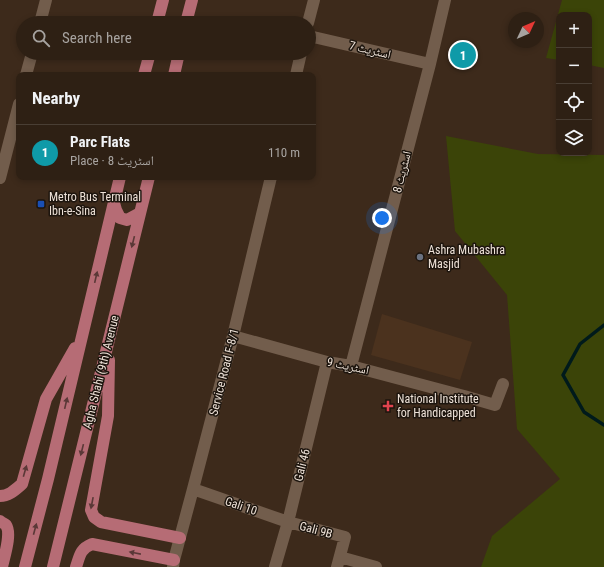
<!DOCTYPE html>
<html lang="en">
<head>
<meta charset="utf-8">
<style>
	body { margin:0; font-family:"Roboto Condensed","Noto Naskh Arabic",sans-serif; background:#36281d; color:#f1f3f6 }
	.controls { position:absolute; right:12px; top:12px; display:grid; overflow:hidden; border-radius:8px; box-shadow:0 2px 6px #0003 }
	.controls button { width:36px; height:36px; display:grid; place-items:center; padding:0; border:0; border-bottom:1px solid #493e34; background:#2e2014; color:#f1f3f6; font:20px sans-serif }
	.compass { position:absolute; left:508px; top:12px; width:36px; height:36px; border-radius:50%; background:#2e2014; box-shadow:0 2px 6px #0003; rotate:46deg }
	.you { position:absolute; left:382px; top:218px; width:14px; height:14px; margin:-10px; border:3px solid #fff; border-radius:50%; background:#1a73e8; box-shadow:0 0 0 6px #1a73e833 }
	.badge { display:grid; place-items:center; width:26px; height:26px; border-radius:50%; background:#b45309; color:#fff; font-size:13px; font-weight:700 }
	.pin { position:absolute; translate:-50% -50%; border:2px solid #fff; box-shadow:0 1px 4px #0006 }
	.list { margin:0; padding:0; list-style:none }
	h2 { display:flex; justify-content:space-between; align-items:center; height:52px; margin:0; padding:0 16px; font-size:17px }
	h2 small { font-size:13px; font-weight:400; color:#a7a3a0 }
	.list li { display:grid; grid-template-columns:26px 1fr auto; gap:12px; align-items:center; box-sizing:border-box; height:56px; padding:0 16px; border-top:1px solid #493e34 }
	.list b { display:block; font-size:15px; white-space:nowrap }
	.list p { margin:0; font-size:13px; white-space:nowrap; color:#a7a3a0 }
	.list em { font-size:13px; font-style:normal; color:#a7a3a0 }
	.icon { flex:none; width:22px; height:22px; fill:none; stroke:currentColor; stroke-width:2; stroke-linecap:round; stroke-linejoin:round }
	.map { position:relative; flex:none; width:604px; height:567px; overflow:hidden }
	.search { position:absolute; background:#2e2014; box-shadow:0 2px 6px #0003; left:16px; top:16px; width:300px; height:44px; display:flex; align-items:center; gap:10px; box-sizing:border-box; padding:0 14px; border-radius:22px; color:#a7a3a0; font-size:15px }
	.panel { position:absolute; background:#2e2014; box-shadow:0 2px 6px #0003; left:16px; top:72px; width:300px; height:108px; border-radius:8px }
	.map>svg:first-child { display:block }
	.built { fill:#4b321e }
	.green { fill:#3b4408 }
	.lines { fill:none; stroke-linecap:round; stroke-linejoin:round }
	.stream { stroke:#001a1b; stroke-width:3.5 }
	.minor { stroke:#725d4c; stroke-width:12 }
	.primary { stroke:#b66c75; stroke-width:12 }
	.oneway { fill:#5a3837 }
	.transit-dot { fill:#1a4fb4; stroke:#1d150e; stroke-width:1.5 }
	.worship-dot { fill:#6b7280; stroke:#1d150e; stroke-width:1.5 }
	.health-dot { fill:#e0444e; stroke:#1d150e; stroke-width:1.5 }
	.labels { text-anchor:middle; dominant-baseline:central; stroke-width:3; stroke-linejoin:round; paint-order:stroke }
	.street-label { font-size:12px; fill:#eee2d8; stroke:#1d150e }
	.poi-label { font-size:12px; fill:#eee2d8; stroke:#1d150e; text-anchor:start }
</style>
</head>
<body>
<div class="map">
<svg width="604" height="567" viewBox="0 0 604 567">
	<rect width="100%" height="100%" fill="#3d2a1b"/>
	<path class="built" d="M 382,314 L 472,342 L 460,380 L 371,355 Z"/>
	<path class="green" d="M 562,0 L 604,0 L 604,68 L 589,65 L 589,15 L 559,15 L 559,60 L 546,58 Z
		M 446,136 L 538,154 L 604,155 L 604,567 L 481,567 L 492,536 L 560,479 L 517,429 L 507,295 L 455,231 Z"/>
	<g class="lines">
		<path class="stream" d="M 604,325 L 580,344 L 563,375 L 584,412 L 604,425"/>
		<path class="minor" d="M 40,23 L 46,0
			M 308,23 L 314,0
			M 309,36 L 430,64
			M 26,75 L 32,53
			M 296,75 L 301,53
			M 0,178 L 19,104
			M 233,336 L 327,362 L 351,366 L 464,396 L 495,405 L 503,384
			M 351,366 L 430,64 L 445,0
			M 193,489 L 288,522 L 345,537 L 337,567
			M 340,557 L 376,567
			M 173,567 L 174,560 L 193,489 L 233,336 L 271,177
			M 275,567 L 288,522 L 327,362"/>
		<path class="primary" d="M 157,23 L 163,0
			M 186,23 L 192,0
			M 144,75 L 150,53
			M 174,75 L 179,53
			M 114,203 L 116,210 L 120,218 L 127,220 L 140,213
			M 109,360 L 108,416 L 91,510 L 94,517 L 101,522 L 180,538
			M 0,496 C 9,496 15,490 22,484 L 46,399 L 75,348
			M 0,521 C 2,523 4,523 6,525 C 12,534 4,557 2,567
			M 25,567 L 48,479 L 120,177
			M 53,567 L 149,177
			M 76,567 C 80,555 80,549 92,544 L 174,560"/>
	</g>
	<defs><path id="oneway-solid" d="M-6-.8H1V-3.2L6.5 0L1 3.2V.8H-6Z"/></defs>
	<g class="oneway">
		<use href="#oneway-solid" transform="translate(133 242) rotate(104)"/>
		<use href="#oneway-solid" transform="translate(96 277) rotate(-77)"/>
		<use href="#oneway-solid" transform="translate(66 403) rotate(-77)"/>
		<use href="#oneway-solid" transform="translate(82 450) rotate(104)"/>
		<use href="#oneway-solid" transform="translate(25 471) rotate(-74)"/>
		<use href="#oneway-solid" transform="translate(92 503) rotate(101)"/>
		<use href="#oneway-solid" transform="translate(35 529) rotate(-75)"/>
		<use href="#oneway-solid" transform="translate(135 553) rotate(-169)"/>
	</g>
	<rect class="transit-dot" x="37" y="200" width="8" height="8" rx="2"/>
	<circle class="worship-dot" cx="420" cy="257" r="4"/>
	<path class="health-dot" d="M386 400h4v4h4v4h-4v4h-4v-4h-4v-4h4z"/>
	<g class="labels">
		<g class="street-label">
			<text transform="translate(370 50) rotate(13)">اسٹریٹ 7</text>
			<text transform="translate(402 172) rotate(-76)">اسٹریٹ 8</text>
			<text transform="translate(348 366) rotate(12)">اسٹریٹ 9</text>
			<text transform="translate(101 372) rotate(-76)">Agha Shahi (9th) Avenue</text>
			<text transform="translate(224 372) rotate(-76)">Service Road F-8/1</text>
			<text transform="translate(302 465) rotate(-76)">Gali 46</text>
			<text transform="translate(241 506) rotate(19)">Gali 10</text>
			<text transform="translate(316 530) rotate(15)">Gali 9B</text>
		</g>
		<g class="poi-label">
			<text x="49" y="197">Metro Bus Terminal<tspan x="49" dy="14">Ibn-e-Sina</tspan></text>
			<text x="428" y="250">Ashra Mubashra<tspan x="428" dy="14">Masjid</tspan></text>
			<text x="397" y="399">National Institute<tspan x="397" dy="14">for Handicapped</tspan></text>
		</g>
	</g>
</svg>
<div class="controls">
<button>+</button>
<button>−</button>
<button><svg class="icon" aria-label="locate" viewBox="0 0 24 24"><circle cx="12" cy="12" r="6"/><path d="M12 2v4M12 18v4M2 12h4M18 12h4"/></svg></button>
<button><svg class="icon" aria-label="layers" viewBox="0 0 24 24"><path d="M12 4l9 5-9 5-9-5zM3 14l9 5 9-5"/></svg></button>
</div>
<svg class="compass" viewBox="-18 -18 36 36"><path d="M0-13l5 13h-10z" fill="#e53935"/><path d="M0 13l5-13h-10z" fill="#a7a3a0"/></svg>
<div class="you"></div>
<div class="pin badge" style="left:463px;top:55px;background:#0f9aa8">1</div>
<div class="search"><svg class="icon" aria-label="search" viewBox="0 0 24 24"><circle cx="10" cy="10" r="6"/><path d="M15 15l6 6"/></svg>Search here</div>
<section class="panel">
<h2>Nearby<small></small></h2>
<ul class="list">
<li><span class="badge" style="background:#0f9aa8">1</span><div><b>Parc Flats</b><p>Place · اسٹریٹ 8</p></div><em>110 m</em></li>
</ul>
</section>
</div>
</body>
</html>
